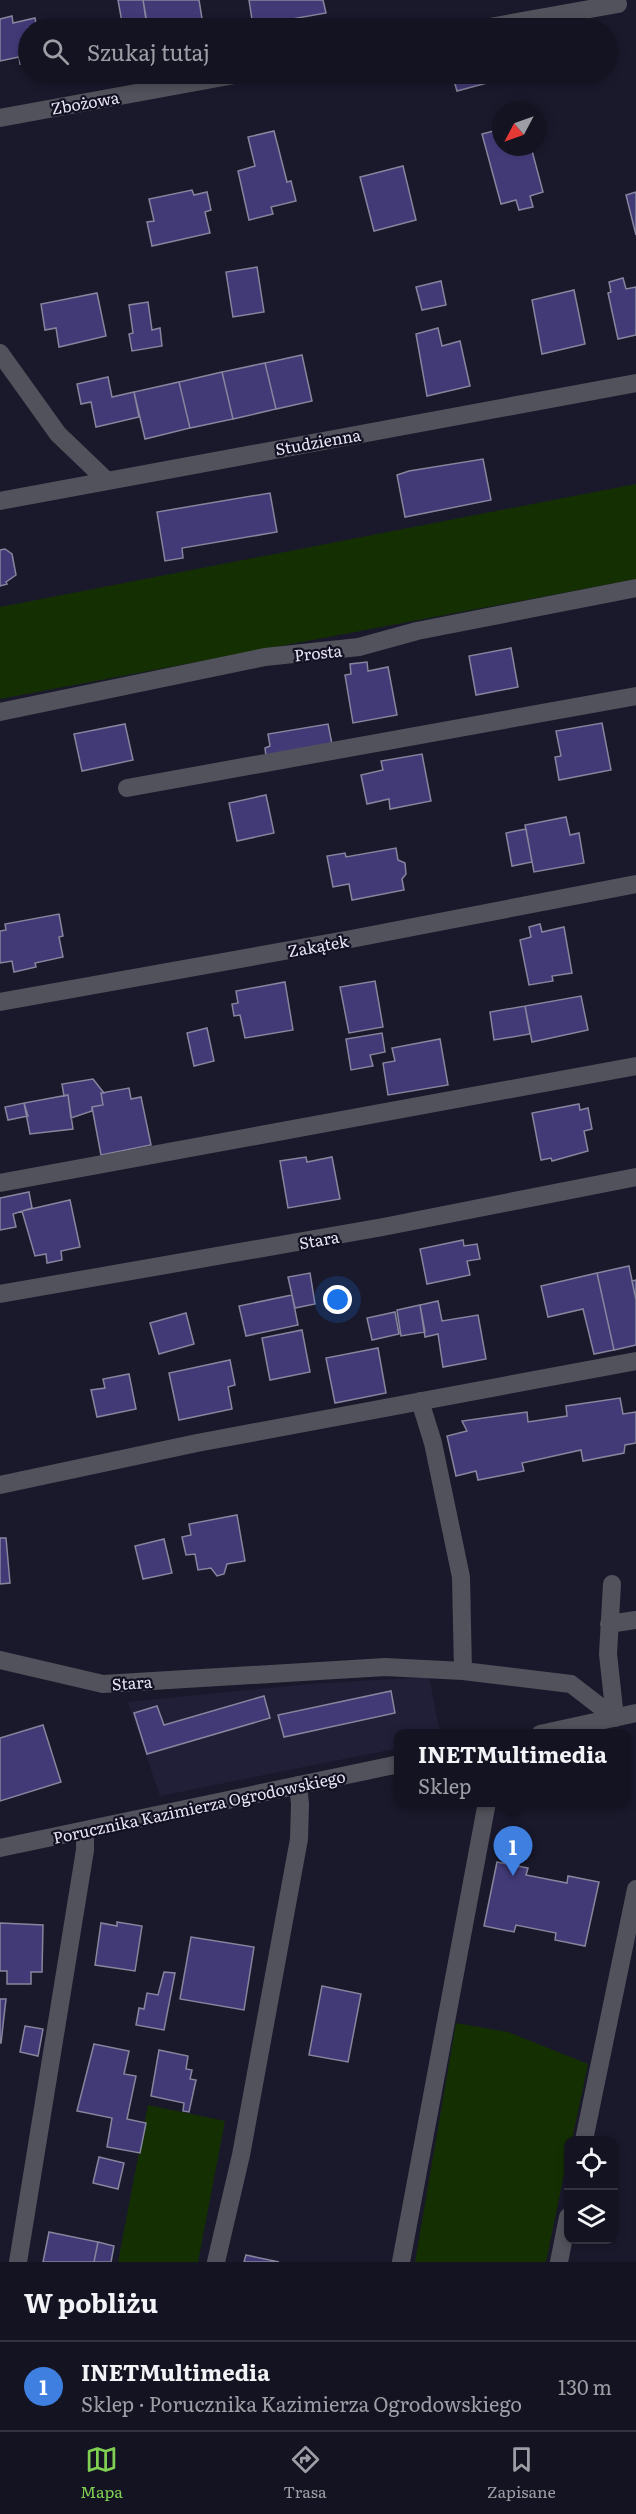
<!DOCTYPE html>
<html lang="pl">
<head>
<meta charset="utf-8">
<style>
	body { margin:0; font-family:Literata,serif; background:#1d1c2a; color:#f1f3f6 }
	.controls { position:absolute; right:18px; bottom:18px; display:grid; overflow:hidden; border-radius:12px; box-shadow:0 3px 9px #0003 }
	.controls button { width:54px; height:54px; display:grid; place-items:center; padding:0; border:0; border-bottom:2px solid #33323f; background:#141321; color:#f1f3f6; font:30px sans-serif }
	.compass { position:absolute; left:492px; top:102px; width:54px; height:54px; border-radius:50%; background:#141321; box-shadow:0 3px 9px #0003; rotate:229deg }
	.you { position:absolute; left:338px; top:1300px; width:21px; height:21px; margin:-15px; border:4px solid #fff; border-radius:50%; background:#1a73e8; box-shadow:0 0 0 9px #1a73e833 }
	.badge { display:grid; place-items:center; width:39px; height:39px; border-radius:50%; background:#7fd052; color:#fff; font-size:20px; font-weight:700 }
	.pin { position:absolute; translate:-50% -50px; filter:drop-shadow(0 2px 3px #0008) }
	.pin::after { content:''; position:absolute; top:32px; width:21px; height:18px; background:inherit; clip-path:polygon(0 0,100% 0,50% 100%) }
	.popup { position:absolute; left:394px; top:1729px; width:237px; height:78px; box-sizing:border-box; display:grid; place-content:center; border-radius:12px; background:#141321; filter:drop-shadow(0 2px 4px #0005); font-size:20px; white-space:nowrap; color:#9d9ea5 }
	.popup b { font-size:22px; color:#f1f3f6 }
	.popup::after { content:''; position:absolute; left:50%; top:100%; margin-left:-12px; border:12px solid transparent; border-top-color:#141321 }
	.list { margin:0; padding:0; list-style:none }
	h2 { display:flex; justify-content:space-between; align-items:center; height:78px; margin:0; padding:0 24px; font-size:26px }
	h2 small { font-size:20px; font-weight:400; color:#9d9ea5 }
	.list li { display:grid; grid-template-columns:39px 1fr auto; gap:18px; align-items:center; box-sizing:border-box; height:90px; padding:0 24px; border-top:2px solid #33323f }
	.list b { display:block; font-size:22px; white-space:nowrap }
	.list p { margin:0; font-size:20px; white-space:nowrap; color:#9d9ea5 }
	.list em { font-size:20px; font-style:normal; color:#9d9ea5 }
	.icon { flex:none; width:33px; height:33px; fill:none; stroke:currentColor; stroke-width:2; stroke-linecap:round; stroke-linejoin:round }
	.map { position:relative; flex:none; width:636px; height:2262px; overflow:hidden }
	.search { position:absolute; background:#141321; box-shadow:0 3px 9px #0003; left:18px; right:18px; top:18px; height:66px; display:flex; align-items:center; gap:15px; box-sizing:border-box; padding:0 21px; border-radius:33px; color:#9d9ea5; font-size:22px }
	.sheet { height:168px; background:#141321 }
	nav { display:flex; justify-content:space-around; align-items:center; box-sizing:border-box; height:84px; border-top:2px solid #33323f; background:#141321; font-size:16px; color:#9d9ea5 }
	nav a { display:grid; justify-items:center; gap:3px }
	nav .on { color:#7fd052 }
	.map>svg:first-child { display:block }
	.built { fill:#211f38 }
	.green { fill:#143002 }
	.building { fill:#413a77; stroke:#85859d; stroke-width:1.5 }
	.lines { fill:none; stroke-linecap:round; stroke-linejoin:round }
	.minor { stroke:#52525c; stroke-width:18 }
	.labels { text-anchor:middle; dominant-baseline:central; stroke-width:4.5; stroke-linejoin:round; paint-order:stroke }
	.street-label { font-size:16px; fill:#e5e5f3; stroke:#121022 }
</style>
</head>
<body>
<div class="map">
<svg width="636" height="2262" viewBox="0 0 636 2262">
	<rect width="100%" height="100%" fill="#1a192c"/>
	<path class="built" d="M 429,1677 L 440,1733 L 399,1734 L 399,1748 L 160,1796 L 128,1702 L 310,1684 Z"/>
	<path class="green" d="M 636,484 L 636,579 L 0,699 L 0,607 Z
		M 456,2023 L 508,2032 L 588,2064 L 572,2140 L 568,2140 L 568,2155 L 546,2262 L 415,2262 Z
		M 148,2105 L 225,2121 L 198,2262 L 118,2262 Z"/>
	<path class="building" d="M 118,0 L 143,0 L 147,27 L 123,28 Z
		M 143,0 L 199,0 L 203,25 L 184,28 L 148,28 Z
		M 249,0 L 323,0 L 326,13 L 253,26 Z
		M 12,16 L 13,23 L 35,18 L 37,28 L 28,28 L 28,62 L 20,64 L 19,57 L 0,61 L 0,19 Z
		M 452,74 L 484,74 L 487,83 L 457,91 Z
		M 501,129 L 501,147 L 531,147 L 543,192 L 530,196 L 533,207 L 519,210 L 516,200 L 501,204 L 482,134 Z
		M 274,131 L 287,182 L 291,181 L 296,201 L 271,207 L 273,214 L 249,220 L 238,171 L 255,166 L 248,137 Z
		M 403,166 L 416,220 L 374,231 L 360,177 Z
		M 192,190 L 194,195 L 207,192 L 211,210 L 205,212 L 210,233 L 152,246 L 147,222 L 154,221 L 149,199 Z
		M 636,192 L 636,235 L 626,195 Z
		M 257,267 L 264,312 L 233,317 L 226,272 Z
		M 623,278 L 626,289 L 636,287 L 636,335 L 618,339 L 608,293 L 611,292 L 609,282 Z
		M 441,281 L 446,305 L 422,310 L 416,287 Z
		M 574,290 L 585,344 L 542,354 L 532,300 Z
		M 97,293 L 106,336 L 59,347 L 56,328 L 45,330 L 41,304 Z
		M 148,302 L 152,330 L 160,328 L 162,346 L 132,351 L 129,334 L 133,333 L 129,305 Z
		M 438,328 L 442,346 L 460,341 L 470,386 L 427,396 L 416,334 Z
		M 302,355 L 312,401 L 276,409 L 265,363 Z
		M 265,363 L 276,409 L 233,419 L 222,372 Z
		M 222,372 L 233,419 L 190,428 L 179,382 Z
		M 108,377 L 112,397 L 134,392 L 139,417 L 96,427 L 91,402 L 81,404 L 77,384 Z
		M 179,382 L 190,428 L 145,439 L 134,392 Z
		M 483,459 L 491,500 L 405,517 L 397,475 L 409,471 Z
		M 270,493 L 277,532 L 182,548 L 183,558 L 165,561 L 157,512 Z
		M 5,549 L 12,554 L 16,575 L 6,582 L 7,584 L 0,586 L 0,550 Z
		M 511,648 L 518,687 L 476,695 L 469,656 Z
		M 367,662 L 368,671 L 388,667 L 397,715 L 353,723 L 345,675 L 351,674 L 350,664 Z
		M 602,723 L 611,770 L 559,780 L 555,757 L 561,756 L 556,731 Z
		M 125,724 L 133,760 L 82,771 L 74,734 Z
		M 328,724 L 332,744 L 266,756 L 265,748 L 270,746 L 268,734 Z
		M 422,754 L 431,801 L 390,809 L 389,799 L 367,804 L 361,775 L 383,770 L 381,761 Z
		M 266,795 L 274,833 L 237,841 L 229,803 Z
		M 566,817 L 570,835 L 579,833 L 584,863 L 534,872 L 525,825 Z
		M 526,829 L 532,862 L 512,866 L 506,833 Z
		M 396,848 L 398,860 L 405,863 L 406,874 L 402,879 L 404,890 L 352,900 L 349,884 L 333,887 L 327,856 L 345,853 L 346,857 Z
		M 59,914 L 63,936 L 59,937 L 63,957 L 35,963 L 36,967 L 14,972 L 12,961 L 0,963 L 0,931 L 6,930 L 5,924 Z
		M 540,924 L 542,932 L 564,927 L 572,973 L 552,976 L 553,981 L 529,985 L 520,940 L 531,937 L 529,927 Z
		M 375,981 L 383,1027 L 349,1033 L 340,987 Z
		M 285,982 L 293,1030 L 245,1038 L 240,1015 L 234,1016 L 232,1004 L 238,1003 L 236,991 Z
		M 581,996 L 588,1030 L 532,1042 L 525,1006 Z
		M 525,1006 L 530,1034 L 494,1040 L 490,1012 Z
		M 207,1028 L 214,1061 L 194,1066 L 187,1033 Z
		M 382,1033 L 385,1052 L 370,1055 L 373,1066 L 351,1070 L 346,1039 Z
		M 440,1039 L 448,1085 L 388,1095 L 383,1063 L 395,1061 L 392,1048 Z
		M 93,1079 L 104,1093 L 101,1093 L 103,1105 L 92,1107 L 92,1111 L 71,1118 L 68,1095 L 64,1096 L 62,1084 Z
		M 129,1088 L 131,1099 L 141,1097 L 151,1145 L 101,1155 L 92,1107 L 103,1105 L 101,1093 Z
		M 68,1095 L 73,1129 L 30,1134 L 24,1103 Z
		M 24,1103 L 28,1116 L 8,1120 L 5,1107 Z
		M 579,1104 L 580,1110 L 588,1108 L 592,1129 L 584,1131 L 588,1151 L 552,1161 L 551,1158 L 541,1160 L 532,1113 Z
		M 306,1157 L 307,1162 L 332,1157 L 340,1199 L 288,1208 L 280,1161 Z
		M 29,1192 L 32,1208 L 13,1214 L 16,1227 L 0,1230 L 0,1198 Z
		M 70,1200 L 80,1247 L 61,1251 L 62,1260 L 47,1263 L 46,1254 L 35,1256 L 22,1211 Z
		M 463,1240 L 464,1246 L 477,1244 L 480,1259 L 467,1261 L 470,1275 L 427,1284 L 420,1249 Z
		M 629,1266 L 636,1300 L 636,1345 L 614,1350 L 597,1273 Z
		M 310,1273 L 315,1304 L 295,1308 L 288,1277 Z
		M 597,1273 L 614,1350 L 594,1354 L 583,1309 L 548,1317 L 541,1286 Z
		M 636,1280 L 636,1300 L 632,1281 Z
		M 292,1295 L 298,1325 L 246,1336 L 239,1306 Z
		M 438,1301 L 442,1321 L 478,1315 L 486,1359 L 443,1367 L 438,1334 L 425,1337 L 420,1305 Z
		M 420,1305 L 425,1332 L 401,1336 L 397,1310 Z
		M 395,1312 L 399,1334 L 372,1340 L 367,1318 Z
		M 186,1313 L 194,1344 L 159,1354 L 150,1323 Z
		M 302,1330 L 310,1372 L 270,1380 L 262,1338 Z
		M 378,1348 L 386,1393 L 335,1403 L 326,1358 Z
		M 230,1360 L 235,1385 L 228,1387 L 232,1409 L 179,1420 L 169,1373 Z
		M 129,1374 L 136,1409 L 97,1417 L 91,1390 L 105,1388 L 103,1379 Z
		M 620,1398 L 623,1414 L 636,1412 L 636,1443 L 625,1445 L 624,1453 L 583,1461 L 581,1450 L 522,1463 L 524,1471 L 478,1480 L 476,1471 L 456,1476 L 447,1436 L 467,1431 L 462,1421 L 527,1412 L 528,1422 L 567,1416 L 566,1406 Z
		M 237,1515 L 245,1561 L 227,1564 L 224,1574 L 217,1576 L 211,1568 L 198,1570 L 195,1554 L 186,1555 L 182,1537 L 191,1535 L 189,1524 Z
		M 0,1538 L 6,1538 L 10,1583 L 0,1584 Z
		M 164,1539 L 172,1573 L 143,1579 L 135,1546 Z
		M 391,1691 L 395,1713 L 284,1737 L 278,1715 Z
		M 264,1696 L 270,1718 L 147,1754 L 134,1713 L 157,1706 L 164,1725 Z
		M 43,1725 L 61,1782 L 0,1801 L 0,1738 Z
		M 497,1862 L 528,1868 L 526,1875 L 567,1883 L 568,1876 L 599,1882 L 585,1946 L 555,1940 L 556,1933 L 516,1925 L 514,1932 L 484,1926 Z
		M 117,1922 L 142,1926 L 135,1971 L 95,1965 L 101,1923 L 117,1926 Z
		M 0,1923 L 43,1925 L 42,1972 L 31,1972 L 31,1984 L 7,1984 L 7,1971 L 0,1971 Z
		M 191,1937 L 254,1947 L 244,2010 L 180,1999 Z
		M 164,1972 L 175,1973 L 164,2030 L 136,2025 L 139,2008 L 144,2009 L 147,1993 L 158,1995 Z
		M 322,1986 L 361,1994 L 348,2062 L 309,2055 Z
		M 0,1999 L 6,1999 L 1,2043 L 0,2043 Z
		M 25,2026 L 43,2029 L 38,2056 L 20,2052 Z
		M 94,2044 L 129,2051 L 124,2074 L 136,2076 L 127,2119 L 146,2123 L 140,2153 L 107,2147 L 112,2118 L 77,2111 Z
		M 159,2050 L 188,2056 L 186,2069 L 192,2070 L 190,2079 L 196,2080 L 189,2112 L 183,2111 L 184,2103 L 151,2096 Z
		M 99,2157 L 124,2163 L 118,2189 L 93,2183 Z
		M 49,2232 L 98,2242 L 94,2262 L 43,2262 Z
		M 98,2242 L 114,2246 L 111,2262 L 94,2262 Z
		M 246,2255 L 279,2262 L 244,2262 Z"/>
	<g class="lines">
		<path class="minor" d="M 484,28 L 618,4
			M 0,118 L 240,74
			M 0,353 L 58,434 L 105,479
			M 0,501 L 636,383
			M 0,712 L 265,657 L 359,647 L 417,631 L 636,588
			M 127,788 L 636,696
			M 0,1002 L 351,939 L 636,884
			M 0,1183 L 636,1066
			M 0,1294 L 383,1227 L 636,1177
			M 420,1401 L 433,1443 L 461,1577 L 463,1671
			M 0,1485 L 197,1443 L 636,1361
			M 612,1584 L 608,1654 L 615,1718
			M 609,1624 L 636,1620
			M 0,1660 L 103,1684 L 385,1667 L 463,1671 L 571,1684 L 615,1718
			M 540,1734 L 636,1713
			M 0,1848 L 399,1764
			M 584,2140 L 636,1889
			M 18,2262 L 85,1850 L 85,1830
			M 216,2262 L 241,2155 L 299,1839 L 300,1804 L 298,1785
			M 401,2262 L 487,1802
			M 559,2262 L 568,2217"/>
	</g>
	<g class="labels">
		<g class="street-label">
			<text transform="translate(85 102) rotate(-10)">Zbożowa</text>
			<text transform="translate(318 441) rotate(-10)">Studzienna</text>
			<text transform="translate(318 652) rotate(-6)">Prosta</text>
			<text transform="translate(318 945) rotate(-10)">Zakątek</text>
			<text transform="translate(319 1239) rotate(-10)">Stara</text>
			<text transform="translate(132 1682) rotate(-4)">Stara</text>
			<text transform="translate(199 1806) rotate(-12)">Porucznika Kazimierza Ogrodowskiego</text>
		</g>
	</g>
</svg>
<div class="controls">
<button><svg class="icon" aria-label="locate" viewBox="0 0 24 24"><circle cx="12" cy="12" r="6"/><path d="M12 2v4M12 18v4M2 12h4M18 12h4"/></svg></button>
<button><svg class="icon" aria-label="layers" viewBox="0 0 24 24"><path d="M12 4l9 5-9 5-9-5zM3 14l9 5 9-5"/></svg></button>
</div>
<svg class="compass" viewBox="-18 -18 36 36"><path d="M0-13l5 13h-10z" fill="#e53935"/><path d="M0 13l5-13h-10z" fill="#9d9ea5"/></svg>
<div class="you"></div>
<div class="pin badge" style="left:513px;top:1876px;background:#3f7fe0">1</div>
<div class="popup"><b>INETMultimedia</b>Sklep</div>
<div class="search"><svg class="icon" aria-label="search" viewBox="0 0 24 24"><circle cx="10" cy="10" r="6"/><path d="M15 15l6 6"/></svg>Szukaj tutaj</div>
</div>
<section class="sheet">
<h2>W pobliżu<small></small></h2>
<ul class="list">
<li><span class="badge" style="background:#3f7fe0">1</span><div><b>INETMultimedia</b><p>Sklep · Porucznika Kazimierza Ogrodowskiego</p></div><em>130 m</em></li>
</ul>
</section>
<nav>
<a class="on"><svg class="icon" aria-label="map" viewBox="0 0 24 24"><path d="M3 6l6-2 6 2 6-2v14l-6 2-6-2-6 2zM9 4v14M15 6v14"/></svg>Mapa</a>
<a><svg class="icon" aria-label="directions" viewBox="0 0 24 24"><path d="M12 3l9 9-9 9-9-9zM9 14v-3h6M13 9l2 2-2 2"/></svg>Trasa</a>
<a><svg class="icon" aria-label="saved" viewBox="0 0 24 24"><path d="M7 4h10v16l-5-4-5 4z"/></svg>Zapisane</a>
</nav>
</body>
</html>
